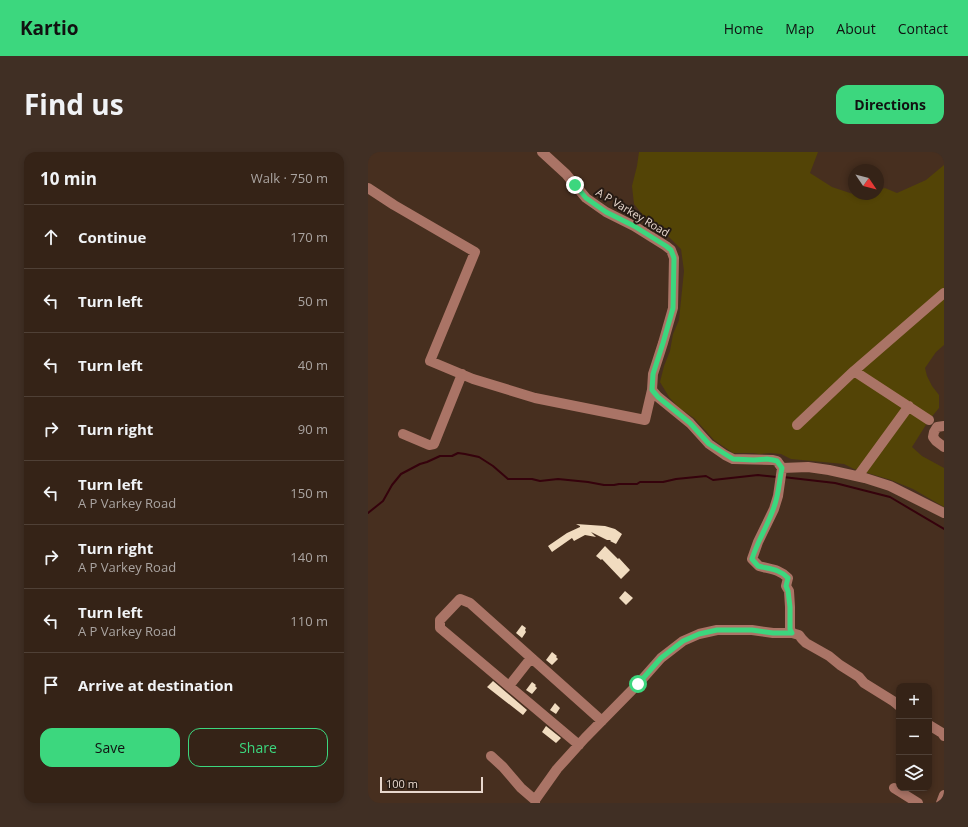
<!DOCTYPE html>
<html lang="en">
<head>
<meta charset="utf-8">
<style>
	body { margin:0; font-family:"Open Sans",sans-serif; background:#402f24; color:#f1f3f6 }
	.controls { position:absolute; right:12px; bottom:12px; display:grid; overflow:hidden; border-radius:8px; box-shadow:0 2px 6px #0003 }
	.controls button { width:36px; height:36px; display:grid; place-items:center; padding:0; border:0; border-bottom:1px solid #4f4036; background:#352317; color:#f1f3f6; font:20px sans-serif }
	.compass { position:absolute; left:480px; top:12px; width:36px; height:36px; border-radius:50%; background:#352317; box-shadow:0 2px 6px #0003; rotate:125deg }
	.scale { position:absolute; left:12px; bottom:10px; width:103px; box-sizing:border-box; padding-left:4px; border:2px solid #e8d8ce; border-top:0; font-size:11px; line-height:14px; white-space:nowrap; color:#e8d8ce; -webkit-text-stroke:3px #251a13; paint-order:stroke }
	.stop { position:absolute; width:12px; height:12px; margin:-9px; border:3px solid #3cd77e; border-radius:50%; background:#fff }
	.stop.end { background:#3cd77e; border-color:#fff; box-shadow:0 1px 4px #0008 }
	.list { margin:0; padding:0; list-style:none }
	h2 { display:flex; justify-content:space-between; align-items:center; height:52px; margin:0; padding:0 16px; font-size:17px }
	h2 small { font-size:13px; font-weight:400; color:#aaa4a1 }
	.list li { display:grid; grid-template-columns:26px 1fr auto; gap:12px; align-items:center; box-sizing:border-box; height:64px; padding:0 16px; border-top:1px solid #4f4036 }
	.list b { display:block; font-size:15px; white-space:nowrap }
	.list p { margin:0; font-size:13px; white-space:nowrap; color:#aaa4a1 }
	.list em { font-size:13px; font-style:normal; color:#aaa4a1 }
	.actions { display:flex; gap:8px; padding:12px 16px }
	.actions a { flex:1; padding:9px 0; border:1px solid #3cd77e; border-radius:12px; text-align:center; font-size:14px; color:#3cd77e }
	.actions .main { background:#3cd77e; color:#111 }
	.icon { flex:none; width:22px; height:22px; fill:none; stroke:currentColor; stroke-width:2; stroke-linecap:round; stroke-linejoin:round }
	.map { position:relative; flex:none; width:576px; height:651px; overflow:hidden; border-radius:12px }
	header { display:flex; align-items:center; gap:24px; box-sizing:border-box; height:56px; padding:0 20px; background:#3cd77e; color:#111 }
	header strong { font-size:19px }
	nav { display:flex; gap:22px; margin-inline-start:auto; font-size:14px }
	.intro { display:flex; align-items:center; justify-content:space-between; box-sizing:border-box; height:96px; padding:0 24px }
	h1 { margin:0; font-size:28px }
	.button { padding:10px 18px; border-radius:12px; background:#3cd77e; color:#111; font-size:14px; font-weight:700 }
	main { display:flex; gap:24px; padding:0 24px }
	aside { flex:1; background:#352317; border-radius:12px; box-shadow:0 2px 6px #0003 }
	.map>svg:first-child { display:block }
	.green { fill:#534406 }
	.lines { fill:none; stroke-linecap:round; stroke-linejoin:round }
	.stream { stroke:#35020c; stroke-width:2 }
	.building { fill:#f1dcc0 }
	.minor { stroke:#aa7466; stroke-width:10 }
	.route { stroke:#3cd77e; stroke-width:5 }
	.labels { text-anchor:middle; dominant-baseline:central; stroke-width:4; stroke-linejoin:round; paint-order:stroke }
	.street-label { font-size:11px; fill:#e8d8ce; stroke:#251a13 }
</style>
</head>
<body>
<header>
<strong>Kartio</strong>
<nav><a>Home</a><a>Map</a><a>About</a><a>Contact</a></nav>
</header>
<div class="intro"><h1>Find us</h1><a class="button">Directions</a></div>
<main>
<aside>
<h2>10 min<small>Walk · 750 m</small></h2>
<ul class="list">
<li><svg class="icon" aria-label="ahead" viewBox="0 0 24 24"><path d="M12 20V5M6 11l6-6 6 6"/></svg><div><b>Continue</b></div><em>170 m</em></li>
<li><svg class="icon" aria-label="left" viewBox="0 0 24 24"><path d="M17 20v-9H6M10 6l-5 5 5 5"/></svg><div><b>Turn left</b></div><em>50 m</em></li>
<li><svg class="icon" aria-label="left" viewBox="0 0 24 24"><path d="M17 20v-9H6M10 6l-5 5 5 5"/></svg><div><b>Turn left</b></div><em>40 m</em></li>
<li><svg class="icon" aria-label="right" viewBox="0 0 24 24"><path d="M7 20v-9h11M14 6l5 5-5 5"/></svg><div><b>Turn right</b></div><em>90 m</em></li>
<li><svg class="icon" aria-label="left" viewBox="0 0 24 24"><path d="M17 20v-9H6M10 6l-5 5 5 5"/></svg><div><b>Turn left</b><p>A P Varkey Road</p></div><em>150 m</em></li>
<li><svg class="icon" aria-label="right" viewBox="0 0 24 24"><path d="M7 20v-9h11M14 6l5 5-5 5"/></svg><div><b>Turn right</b><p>A P Varkey Road</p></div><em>140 m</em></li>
<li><svg class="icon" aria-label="left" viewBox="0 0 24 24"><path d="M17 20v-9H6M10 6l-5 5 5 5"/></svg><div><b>Turn left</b><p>A P Varkey Road</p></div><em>110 m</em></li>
<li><svg class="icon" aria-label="arrive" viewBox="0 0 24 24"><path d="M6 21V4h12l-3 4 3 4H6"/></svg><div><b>Arrive at destination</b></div></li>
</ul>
<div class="actions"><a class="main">Save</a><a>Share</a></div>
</aside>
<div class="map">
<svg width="576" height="651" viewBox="0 0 576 651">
	<rect width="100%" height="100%" fill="#472f1f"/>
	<path class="green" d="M 271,0 L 450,0 L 442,21 L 464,35 L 485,42 L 510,42 L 510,38 L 517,36 L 529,41 L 558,28 L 576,13 L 576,193 L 568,200 L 557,216 L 559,224 L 564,234 L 571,243 L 571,256 L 561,268 L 544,295 L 554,304 L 576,316 L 576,355 L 545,337 L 523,328 L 486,317 L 476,312 L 423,307 L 413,302 L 402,301 L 392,302 L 385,301 L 365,301 L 346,288 L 326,266 L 311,256 L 301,245 L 292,230 L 296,214 L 302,199 L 305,182 L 311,168 L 316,119 L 313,97 L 300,84 L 283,73 L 266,52 L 264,34 L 269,14 Z"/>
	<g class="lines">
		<path class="stream" d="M 415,325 L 467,331 L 522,345 L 576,377
			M 0,361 L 15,349 L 24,333 L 33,322 L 52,312 L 59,310 L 72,304 L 84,304 L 90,301 L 97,302 L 111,305 L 125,314 L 140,327 L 164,327 L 172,329 L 190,327 L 220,330 L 236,333 L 246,333 L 251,332 L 269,332 L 272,330 L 295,330 L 308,327 L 338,324 L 345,328 L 390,323 L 409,325"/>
	</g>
	<path class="building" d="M 208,372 L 237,374 L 247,377 L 254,382 L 248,392 L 242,389 L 243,388 L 239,388 L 223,380 L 228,385 L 217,383 L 206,389 L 204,386 L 184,400 L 180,394 L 199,381 L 212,375 L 212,374 Z
		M 237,394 L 250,407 L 251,406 L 262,418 L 253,427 L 234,407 L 233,408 L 228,404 Z
		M 257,439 L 265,446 L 258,453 L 251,446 Z
		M 154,473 L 158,476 L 157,478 L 158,480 L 154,486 L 148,481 Z
		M 184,500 L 189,504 L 188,505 L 190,507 L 184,513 L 178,508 Z
		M 125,529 L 159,558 L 155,563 L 119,535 Z
		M 164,530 L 168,533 L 167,534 L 169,536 L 164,542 L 158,538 Z
		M 187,551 L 192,556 L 188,562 L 182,558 Z
		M 178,574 L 193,586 L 188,591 L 174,580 Z"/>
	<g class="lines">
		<path class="minor" d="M 174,0 L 198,22 L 218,46 L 238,60 L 266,74 L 298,94 L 303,98 L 306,106 L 305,156 L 295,191 L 285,222 L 284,238 L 290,245 L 322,271 L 341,292 L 357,303 L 365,307 L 405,308 L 409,309 L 414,316 L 410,344 L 406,357 L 390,390 L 384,407 L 391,414 C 401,417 412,417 420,426 L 418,434 L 421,439 L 422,455 L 422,477 L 424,481 L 431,483 L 434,487 L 438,491 L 461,504 L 472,513 L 491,525 L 496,531 L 525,549 L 531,554
			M 0,36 L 26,53 L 107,100 L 62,209 L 105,227 L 167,246 L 277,268 L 284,238
			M 486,219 L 561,268
			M 429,273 L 486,219 L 576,141
			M 576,274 L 569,275 L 566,280 L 565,285 L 568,289 L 576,295
			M 35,282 L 61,293 L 66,292 L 94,222
			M 414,316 L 440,315 L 461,318 L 497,326 L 522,334 L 576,361
			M 490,324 L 541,254
			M 141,534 L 163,506
			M 561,573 L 574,581 L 576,584
			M 211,593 L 72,476 L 72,468 L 92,447 L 102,451 L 234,569
			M 123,604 L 135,615 L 153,636 L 167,648
			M 526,636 L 550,651
			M 167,651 L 167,648 L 189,617 L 217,586 L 270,532 L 293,506 L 315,489 L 331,482 L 349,478 L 384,478 L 405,481 L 424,481
			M 573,651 L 576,643"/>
	</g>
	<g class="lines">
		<path class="route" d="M 207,33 L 218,46 L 238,60 L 266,74 L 298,94 L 303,98 L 306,106 L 305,156 L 295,191 L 285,222 L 284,238 L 290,245 L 322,271 L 341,292 L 365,307 L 386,308 L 399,307 L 405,308 L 409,309 L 414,316 C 411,329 411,342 406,355 C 400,373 390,388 384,407 L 390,414 C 401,417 412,417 420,426 L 418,434 L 420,439 L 422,455 L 422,477 L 424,481 L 405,481 L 384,478 L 349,478 L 331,482 L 315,489 L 293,506 L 270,532"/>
	</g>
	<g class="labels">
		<g class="street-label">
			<text transform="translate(265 60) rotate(31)">A P Varkey Road</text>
		</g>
	</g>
</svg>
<div class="controls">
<button>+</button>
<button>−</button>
<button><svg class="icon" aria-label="layers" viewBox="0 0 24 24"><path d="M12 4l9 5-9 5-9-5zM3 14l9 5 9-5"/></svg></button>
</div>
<svg class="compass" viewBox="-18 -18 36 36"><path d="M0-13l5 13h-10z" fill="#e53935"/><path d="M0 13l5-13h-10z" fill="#aaa4a1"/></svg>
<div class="scale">100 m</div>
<div class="stop" style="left:270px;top:532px"></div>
<div class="stop end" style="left:207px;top:33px"></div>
</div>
</main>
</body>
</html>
